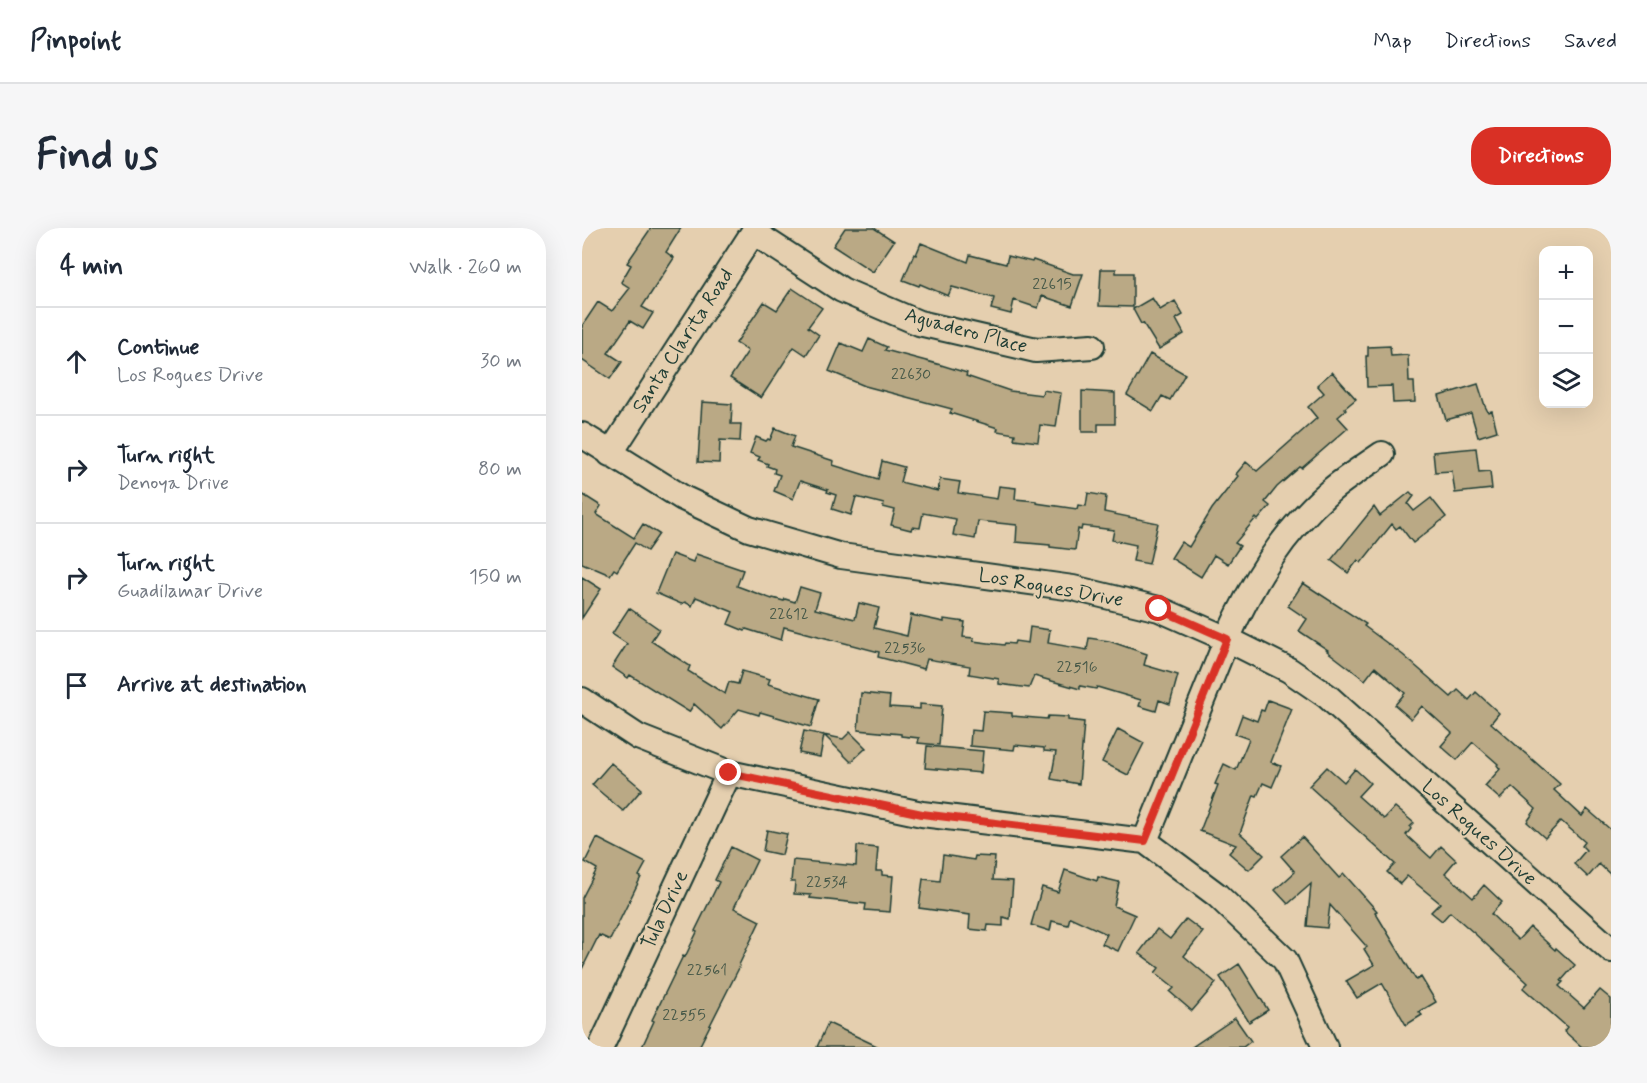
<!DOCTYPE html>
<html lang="en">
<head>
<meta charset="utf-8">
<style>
	body { margin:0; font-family:Mynerve,sans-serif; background:#f6f6f7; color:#1f2937 }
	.controls { position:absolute; right:18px; top:18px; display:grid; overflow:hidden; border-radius:12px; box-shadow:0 6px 24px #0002 }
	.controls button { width:54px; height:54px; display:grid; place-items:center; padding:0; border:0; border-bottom:2px solid #e0e1e3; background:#fff; color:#1f2937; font:30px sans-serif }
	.stop { position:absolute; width:18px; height:18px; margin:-14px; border:4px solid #d93025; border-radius:50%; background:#fff }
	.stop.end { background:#d93025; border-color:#fff; box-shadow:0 2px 6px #0008 }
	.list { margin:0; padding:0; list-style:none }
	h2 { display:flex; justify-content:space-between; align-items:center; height:78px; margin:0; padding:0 24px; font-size:26px }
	h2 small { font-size:20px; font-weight:400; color:#747a83 }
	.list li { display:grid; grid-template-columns:39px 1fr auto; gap:18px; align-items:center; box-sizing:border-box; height:108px; padding:0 24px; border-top:2px solid #e0e1e3 }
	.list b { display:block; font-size:22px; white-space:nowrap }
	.list p { margin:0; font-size:20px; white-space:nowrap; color:#747a83 }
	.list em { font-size:20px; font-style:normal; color:#747a83 }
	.icon { flex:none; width:33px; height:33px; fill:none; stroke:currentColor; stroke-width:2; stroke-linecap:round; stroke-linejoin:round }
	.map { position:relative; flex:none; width:1029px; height:819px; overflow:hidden; border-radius:24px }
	header { display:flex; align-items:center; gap:36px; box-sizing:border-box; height:84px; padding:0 30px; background:#fff; border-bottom:2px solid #e0e1e3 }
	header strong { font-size:28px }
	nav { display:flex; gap:33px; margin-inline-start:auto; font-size:21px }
	.intro { display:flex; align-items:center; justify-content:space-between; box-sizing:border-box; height:144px; padding:0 36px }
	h1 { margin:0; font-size:42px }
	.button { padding:15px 27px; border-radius:24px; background:#d93025; color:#fff; font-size:21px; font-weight:700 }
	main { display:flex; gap:36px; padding:0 36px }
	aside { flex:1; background:#fff; border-radius:24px; box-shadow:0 6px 24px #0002 }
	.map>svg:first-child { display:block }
	.building { fill:#baa985; stroke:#1f3d34; stroke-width:1.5 }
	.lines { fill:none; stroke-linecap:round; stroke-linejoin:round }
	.minor-casing { stroke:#1f3d34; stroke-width:28 }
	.minor { stroke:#e5cfaf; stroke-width:24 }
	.route { stroke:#d93025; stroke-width:8 }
	.labels { text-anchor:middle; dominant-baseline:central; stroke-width:4.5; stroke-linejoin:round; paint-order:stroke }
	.number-label { font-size:16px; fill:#465848 }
	.street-label { font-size:20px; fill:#1f3d34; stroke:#e5cfaf }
</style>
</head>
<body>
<header>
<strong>Pinpoint</strong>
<nav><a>Map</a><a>Directions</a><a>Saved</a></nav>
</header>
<div class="intro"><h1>Find us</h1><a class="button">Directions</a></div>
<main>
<aside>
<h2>4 min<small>Walk · 260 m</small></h2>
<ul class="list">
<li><svg class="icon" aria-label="ahead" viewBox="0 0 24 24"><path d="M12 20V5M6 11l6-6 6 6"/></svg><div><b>Continue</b><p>Los Rogues Drive</p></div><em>30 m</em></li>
<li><svg class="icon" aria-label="right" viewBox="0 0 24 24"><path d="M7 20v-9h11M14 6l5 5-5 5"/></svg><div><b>Turn right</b><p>Denoya Drive</p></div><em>80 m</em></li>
<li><svg class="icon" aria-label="right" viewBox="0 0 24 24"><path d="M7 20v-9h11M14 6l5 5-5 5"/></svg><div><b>Turn right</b><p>Guadilamar Drive</p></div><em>150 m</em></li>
<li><svg class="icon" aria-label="arrive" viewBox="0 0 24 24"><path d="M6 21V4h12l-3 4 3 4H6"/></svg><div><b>Arrive at destination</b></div></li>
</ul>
</aside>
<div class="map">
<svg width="1029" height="819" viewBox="0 0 1029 819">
	<rect width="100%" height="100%" fill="#e5cfaf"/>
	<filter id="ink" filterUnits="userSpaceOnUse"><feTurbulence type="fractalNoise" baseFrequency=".0167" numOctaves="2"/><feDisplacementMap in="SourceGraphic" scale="12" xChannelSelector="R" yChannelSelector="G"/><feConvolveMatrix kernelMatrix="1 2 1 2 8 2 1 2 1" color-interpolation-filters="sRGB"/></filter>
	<g filter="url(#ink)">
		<path class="building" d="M 69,0 L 99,0 L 84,24 L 92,30 L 60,79 L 71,85 L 61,101 L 48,93 L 26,125 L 40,134 L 28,151 L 0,132 L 0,98 L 16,74 L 30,83 L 48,60 L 39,54 L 49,37 L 45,35 Z
			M 263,0 L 292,0 L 312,13 L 291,44 L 251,18 Z
			M 339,15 L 386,34 L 388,27 L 424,36 L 426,28 L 450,34 L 451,32 L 491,46 L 501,46 L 490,78 L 460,68 L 456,80 L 432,72 L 429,86 L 409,81 L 412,70 L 370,59 L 366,68 L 338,56 L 337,58 L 321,52 L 332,26 L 334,27 Z
			M 519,41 L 534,41 L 534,45 L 551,45 L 551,79 L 517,78 Z
			M 210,60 L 240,80 L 226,99 L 237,107 L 224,127 L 212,119 L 179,170 L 148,150 L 166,123 L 154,115 L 182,74 L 195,82 Z
			M 570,70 L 578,82 L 593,73 L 601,87 L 594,91 L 602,106 L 577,121 L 561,95 L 559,96 L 551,81 Z
			M 287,111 L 305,119 L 303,122 L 359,137 L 385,145 L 384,148 L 428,163 L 460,167 L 461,162 L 479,165 L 474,199 L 458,197 L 456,214 L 432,211 L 433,206 L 415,203 L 416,200 L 368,185 L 370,181 L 283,158 L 247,143 L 259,115 L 281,124 Z
			M 808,118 L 809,128 L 826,127 L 827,154 L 832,154 L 833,174 L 811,175 L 810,158 L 785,159 L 784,128 L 786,128 L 786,119 Z
			M 568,126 L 603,146 L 588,172 L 580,168 L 571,183 L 545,167 Z
			M 750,144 L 774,171 L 763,180 L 764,182 L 756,189 L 766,200 L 720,240 L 718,239 L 695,259 L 683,274 L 688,278 L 676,292 L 674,290 L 653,315 L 658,318 L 646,336 L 632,327 L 619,349 L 589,330 L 599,314 L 607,319 L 630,281 L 656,248 L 654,246 L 664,234 L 675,243 L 735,190 L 726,179 L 742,165 L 735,157 Z
			M 896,156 L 903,178 L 906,184 L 910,183 L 915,203 L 896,209 L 889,185 L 864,192 L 857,168 Z
			M 500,163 L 533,165 L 533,196 L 516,196 L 516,204 L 500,204 Z
			M 120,174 L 150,176 L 149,196 L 159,196 L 158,213 L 138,212 L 137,235 L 116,234 Z
			M 193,200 L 213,208 L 209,219 L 252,233 L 251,237 L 296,251 L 300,233 L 322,239 L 318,254 L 356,263 L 358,251 L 378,254 L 376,265 L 415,271 L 417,258 L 434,260 L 433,271 L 454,273 L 454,275 L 495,281 L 496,277 L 504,278 L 506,265 L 524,268 L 522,284 L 576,295 L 567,336 L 551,333 L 554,317 L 530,312 L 532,302 L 500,298 L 499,302 L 496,301 L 493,322 L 468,319 L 468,317 L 434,314 L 435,297 L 396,293 L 393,311 L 371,307 L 374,291 L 341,285 L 338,300 L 330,299 L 329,302 L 309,297 L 313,282 L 301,279 L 302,276 L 274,269 L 269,287 L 250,281 L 254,267 L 245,264 L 246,262 L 218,253 L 211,271 L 192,263 L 198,247 L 192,245 L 193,241 L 185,238 L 186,236 L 176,232 L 178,229 L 168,225 L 174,209 L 184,213 L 186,211 L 188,212 Z
			M 894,220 L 897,244 L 908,243 L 910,261 L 873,265 L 870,243 L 853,244 L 851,224 Z
			M 828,264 L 832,268 L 826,276 L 832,283 L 849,270 L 864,289 L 831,315 L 818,298 L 814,301 L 810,296 L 779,335 L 776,332 L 766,345 L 749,332 L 792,279 L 798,288 Z
			M 0,266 L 19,278 L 14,286 L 52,310 L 61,296 L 77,306 L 65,323 L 53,315 L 35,343 L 32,341 L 28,347 L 0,335 Z
			M 90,326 L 111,334 L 114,326 L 161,342 L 155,358 L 190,371 L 191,370 L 202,373 L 203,371 L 213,374 L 218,359 L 238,365 L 233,381 L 273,391 L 277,375 L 297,380 L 292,400 L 325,408 L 329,387 L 362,394 L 362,391 L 383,394 L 381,409 L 392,410 L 391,413 L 422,417 L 423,415 L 432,416 L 433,413 L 446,415 L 448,399 L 468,402 L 466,415 L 505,422 L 507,410 L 527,413 L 565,426 L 562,437 L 596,447 L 588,476 L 577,472 L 574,483 L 557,478 L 559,472 L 515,459 L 514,461 L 498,458 L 498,461 L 452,448 L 447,460 L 417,456 L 417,451 L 387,446 L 388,438 L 345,431 L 342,441 L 296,429 L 297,424 L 202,399 L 199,412 L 164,401 L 163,403 L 146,396 L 151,384 L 114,369 L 110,378 L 103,374 L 99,376 L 74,365 Z
			M 0,349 L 19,361 L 0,390 Z
			M 721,355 L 784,396 L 782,398 L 821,427 L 869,469 L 876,462 L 887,472 L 894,464 L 917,485 L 909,495 L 978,556 L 972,562 L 1000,588 L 1005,581 L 1029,602 L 1029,647 L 1017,636 L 1006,649 L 992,636 L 1004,622 L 1000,618 L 1003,614 L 979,593 L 963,610 L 945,594 L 954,581 L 930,559 L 918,571 L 903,558 L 918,541 L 915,537 L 916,536 L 891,514 L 875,532 L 859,518 L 870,505 L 840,478 L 829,491 L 813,477 L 823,465 L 793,439 L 783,452 L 745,423 L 746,422 L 717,403 L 725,391 L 706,378 Z
			M 47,380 L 77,401 L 69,413 L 108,438 L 106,443 L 143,466 L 147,454 L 156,456 L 160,443 L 188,451 L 186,456 L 237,471 L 229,499 L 178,484 L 177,487 L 157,481 L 140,501 L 112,476 L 107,484 L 48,447 L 46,450 L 30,439 L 45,416 L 30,406 Z
			M 279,465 L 308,468 L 307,479 L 338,481 L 338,476 L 360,478 L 357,517 L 336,515 L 337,510 L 319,508 L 319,506 L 276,502 Z
			M 686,472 L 710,481 L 689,534 L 699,538 L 690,559 L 681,555 L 675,568 L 672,567 L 658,605 L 682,627 L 667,642 L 647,625 L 654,617 L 618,603 L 636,557 L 633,556 L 642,536 L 654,542 L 667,511 L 653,506 L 660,487 L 675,493 L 679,482 L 682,483 Z
			M 401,483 L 430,485 L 430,488 L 465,491 L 466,488 L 486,489 L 486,492 L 502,494 L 497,556 L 469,551 L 474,524 L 462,523 L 462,520 L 433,517 L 432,522 L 388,518 L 389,502 L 399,503 Z
			M 536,501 L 562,515 L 546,547 L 520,534 Z
			M 222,503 L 261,511 L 268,504 L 284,520 L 269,534 L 242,507 L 238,529 L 217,525 Z
			M 345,518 L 401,523 L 399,545 L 343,540 Z
			M 29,535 L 60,561 L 41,583 L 10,557 Z
			M 745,539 L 762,554 L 773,541 L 788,555 L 776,568 L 802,591 L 813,579 L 832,595 L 828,599 L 829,601 L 824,607 L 849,630 L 859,618 L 874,632 L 863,645 L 891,670 L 902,657 L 920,674 L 909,686 L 936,712 L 948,699 L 973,722 L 974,720 L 993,737 L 979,753 L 981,754 L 977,758 L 1002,780 L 1018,762 L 1029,771 L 1029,819 L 1000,819 L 982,803 L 985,799 L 941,760 L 946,755 L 892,705 L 868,684 L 860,693 L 849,684 L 858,675 L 825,648 L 818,656 L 805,644 L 813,636 L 727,558 Z
			M 185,602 L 205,606 L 200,627 L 181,623 Z
			M 720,609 L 757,650 L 762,646 L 795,683 L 793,684 L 834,752 L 839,749 L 854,774 L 837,784 L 840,787 L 824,797 L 800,755 L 775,770 L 764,753 L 792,737 L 782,721 L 785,719 L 748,677 L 745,700 L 725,698 L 729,656 L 706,676 L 693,662 L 713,644 L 699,628 Z
			M 15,610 L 64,635 L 57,648 L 59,649 L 28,712 L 17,707 L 0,741 L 0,670 L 15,641 L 3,634 Z
			M 275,618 L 296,620 L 294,643 L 300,643 L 300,647 L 311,648 L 308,684 L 283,682 L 284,676 L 228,670 L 229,667 L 212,666 L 213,654 L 209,654 L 211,632 L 274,638 Z
			M 149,619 L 175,632 L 152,680 L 178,693 L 157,737 L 158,738 L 117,819 L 60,819 L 72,793 L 70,792 L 101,728 L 103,729 L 115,704 L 113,703 L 137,654 L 133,652 Z
			M 361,627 L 392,632 L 393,628 L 413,629 L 411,652 L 431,653 L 428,691 L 421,689 L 421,698 L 406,697 L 405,703 L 387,701 L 388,687 L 337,680 L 341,651 L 358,653 Z
			M 483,642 L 515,653 L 516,649 L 537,654 L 532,678 L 553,687 L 536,723 L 520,716 L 525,706 L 488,689 L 486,697 L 470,693 L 468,703 L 449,697 L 460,659 L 476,664 Z
			M 604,691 L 621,704 L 602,728 L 634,755 L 610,783 L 588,764 L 592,760 L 573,745 L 577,740 L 557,725 L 575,701 L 588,711 Z
			M 657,736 L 686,782 L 667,794 L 638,749 Z
			M 653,790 L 669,813 L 661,819 L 610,819 Z
			M 246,795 L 297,819 L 235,819 Z"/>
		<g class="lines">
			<g class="minor-casing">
				<path id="minor" d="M 171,4 L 260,62 L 337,95 L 454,122 L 510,118
					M 0,207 L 101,270 L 167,301 L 259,328 L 491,360 L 577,381 L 645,411 L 707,442 L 745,468 L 1029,722
					M 28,226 L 174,0
					M 0,472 L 56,509 L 147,545 L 340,586 L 563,613 L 635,667 L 703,732 L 743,819
					M 563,613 L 645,411 C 670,355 701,304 747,264 C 763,250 783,238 800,226
					M 19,819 L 147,545"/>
			</g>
			<use href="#minor" class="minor"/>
		</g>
	</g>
	<g class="lines" filter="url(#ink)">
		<path class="route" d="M 147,545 L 340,586 L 563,613 L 645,411 L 577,381"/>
	</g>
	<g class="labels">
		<g class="number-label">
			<text x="470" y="56">22615</text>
			<text x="329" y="146">22630</text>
			<text x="207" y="386">22612</text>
			<text x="323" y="420">22536</text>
			<text x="495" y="439">22516</text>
			<text x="245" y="654">22534</text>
			<text x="125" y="742">22561</text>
			<text x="102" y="787">22555</text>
		</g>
		<g class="street-label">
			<text transform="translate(384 103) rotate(15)">Aguadero Place</text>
			<text transform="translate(101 113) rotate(-57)">Santa Clarita Road</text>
			<text transform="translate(469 360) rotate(10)">Los Rogues Drive</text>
			<text transform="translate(897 605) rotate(42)">Los Rogues Drive</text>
			<text transform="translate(83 682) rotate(-65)">Tula Drive</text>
		</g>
	</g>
</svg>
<div class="controls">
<button>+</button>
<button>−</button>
<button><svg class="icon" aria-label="layers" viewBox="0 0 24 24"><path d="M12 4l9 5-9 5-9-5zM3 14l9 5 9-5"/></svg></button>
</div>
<div class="stop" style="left:577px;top:381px"></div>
<div class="stop end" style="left:147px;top:545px"></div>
</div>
</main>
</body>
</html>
